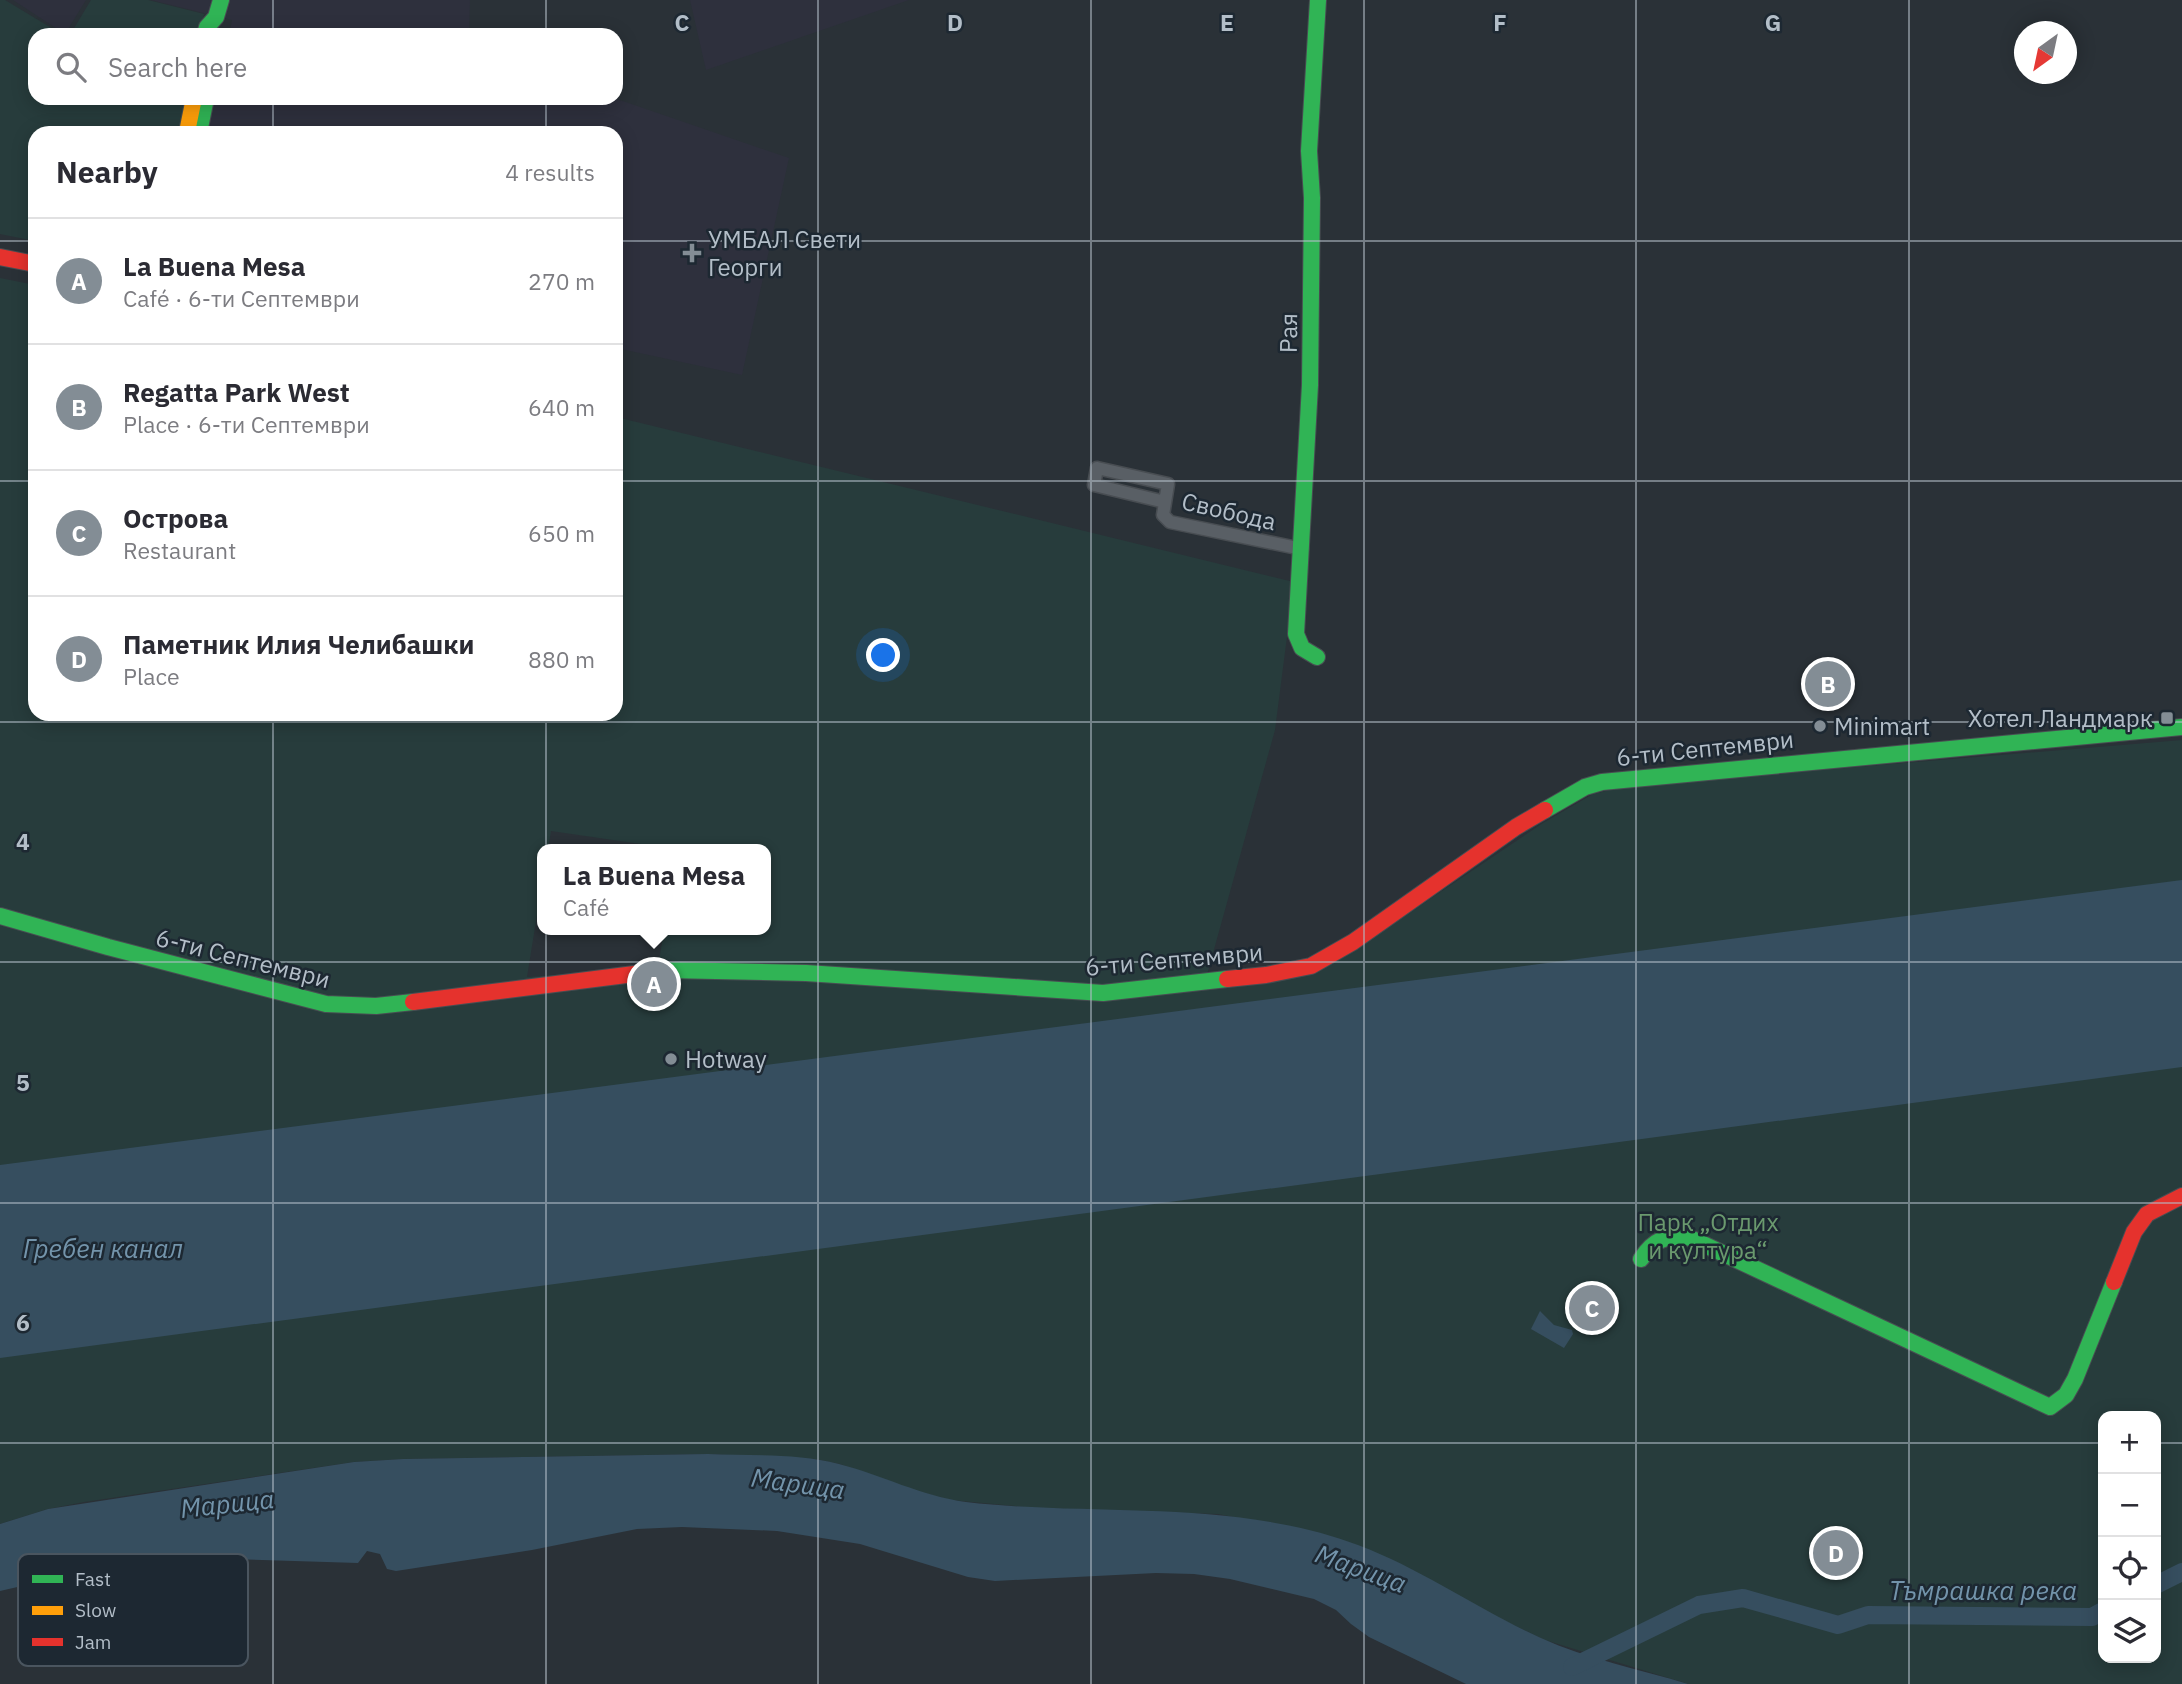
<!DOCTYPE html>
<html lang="en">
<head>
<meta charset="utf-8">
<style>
	body { margin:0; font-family:"IBM Plex Sans",sans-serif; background:#f7f7f7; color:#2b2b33 }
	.controls { position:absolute; right:21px; bottom:21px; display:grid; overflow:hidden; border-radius:14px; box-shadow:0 4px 18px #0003 }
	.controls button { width:63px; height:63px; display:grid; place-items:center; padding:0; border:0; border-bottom:2px solid #e1e1e2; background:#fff; color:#2b2b33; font:35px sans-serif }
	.compass { position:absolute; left:2014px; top:21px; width:63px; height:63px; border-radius:50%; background:#fff; box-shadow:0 4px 18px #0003; rotate:213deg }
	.you { position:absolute; left:884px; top:656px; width:24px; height:24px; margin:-18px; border:5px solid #fff; border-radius:50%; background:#1a73e8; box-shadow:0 0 0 10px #1a73e833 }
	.badge { display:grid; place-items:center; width:46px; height:46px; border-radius:50%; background:#838d95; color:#fff; font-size:23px; font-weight:700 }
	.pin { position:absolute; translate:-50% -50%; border:4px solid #fff; box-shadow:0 2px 7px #0006 }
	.popup { position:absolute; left:537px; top:844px; width:234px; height:91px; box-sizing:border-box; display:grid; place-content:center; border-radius:14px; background:#fff; filter:drop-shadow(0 2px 5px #0005); font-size:23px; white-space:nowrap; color:#7c7c81 }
	.popup b { font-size:26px; color:#2b2b33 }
	.popup::after { content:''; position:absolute; left:50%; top:100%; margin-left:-14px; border:14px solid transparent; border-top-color:#fff }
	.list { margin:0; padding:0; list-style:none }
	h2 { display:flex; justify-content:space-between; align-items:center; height:91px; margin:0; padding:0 28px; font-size:30px }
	h2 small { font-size:23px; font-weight:400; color:#7c7c81 }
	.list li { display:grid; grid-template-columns:46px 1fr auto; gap:21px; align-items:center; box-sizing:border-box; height:126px; padding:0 28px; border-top:2px solid #e1e1e2 }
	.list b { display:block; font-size:26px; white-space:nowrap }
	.list p { margin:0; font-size:23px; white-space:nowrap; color:#7c7c81 }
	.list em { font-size:23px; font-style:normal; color:#7c7c81 }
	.icon { flex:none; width:38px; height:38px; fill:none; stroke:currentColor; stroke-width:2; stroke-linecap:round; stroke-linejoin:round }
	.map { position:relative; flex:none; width:2182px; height:1684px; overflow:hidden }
	.search { position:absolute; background:#fff; box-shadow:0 4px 18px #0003; left:28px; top:28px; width:595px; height:77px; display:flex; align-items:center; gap:18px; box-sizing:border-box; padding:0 24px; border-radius:21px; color:#7c7c81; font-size:26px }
	.panel { position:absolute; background:#fff; box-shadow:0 4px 18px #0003; left:28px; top:126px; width:595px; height:595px; border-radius:21px }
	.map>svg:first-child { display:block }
	.medical { fill:#2e303d }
	.green { fill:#273c3c; fill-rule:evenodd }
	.water { fill:#364e5f }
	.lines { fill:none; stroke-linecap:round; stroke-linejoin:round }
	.river { stroke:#364e5f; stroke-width:18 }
	.street-casing { stroke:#484d52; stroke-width:15 }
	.fast-casing { stroke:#484d52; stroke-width:18 }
	.slow-casing { stroke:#484d52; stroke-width:18 }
	.jam-casing { stroke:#484d52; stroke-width:18 }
	.street { stroke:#595f65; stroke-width:12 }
	.fast { stroke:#30b455; stroke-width:16 }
	.slow { stroke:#ff9f0a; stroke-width:16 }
	.jam { stroke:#e5322d; stroke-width:16 }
	.grid { fill:none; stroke:#b3bec8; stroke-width:2; stroke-opacity:0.55 }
	.poi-dot { fill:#838d95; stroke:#1d2832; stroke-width:2.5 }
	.labels { text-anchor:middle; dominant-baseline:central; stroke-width:5; stroke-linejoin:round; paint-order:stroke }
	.poi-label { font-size:24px; fill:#b3bec8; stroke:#1d2832; text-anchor:start }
	.street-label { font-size:24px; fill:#b3bec8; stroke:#1d2832 }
	.park-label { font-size:24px; fill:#6a996e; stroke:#1d2832 }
	.water-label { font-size:26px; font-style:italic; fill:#7394ab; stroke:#1d2832 }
	.key { fill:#1d2832; stroke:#4a555f; stroke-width:2 }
	.key-label { font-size:19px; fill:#b3bec8 }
	.grid-label { font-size:23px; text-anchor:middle; font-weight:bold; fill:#b3bec8; stroke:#1d2832; stroke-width:5; stroke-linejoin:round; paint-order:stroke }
</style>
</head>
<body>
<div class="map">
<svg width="2182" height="1684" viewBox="0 0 2182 1684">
	<rect width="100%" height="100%" fill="#2a3137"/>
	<path class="medical" d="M 13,0 L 86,0 L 65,34 Z
		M 151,0 L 470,0 L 469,35 L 229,35 L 232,20 Z
		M 690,0 L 909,0 L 706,70 Z
		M 214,98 L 614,98 L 789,158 L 742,375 L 616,348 L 616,133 L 206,133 Z"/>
	<path class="green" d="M 0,0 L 5,0 L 63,35 L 35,35 L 35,98 L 187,98 L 180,133 L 35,133 L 35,241 L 0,234 Z
		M 91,0 L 148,0 L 204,14 L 200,35 L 70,35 Z
		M 0,278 L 35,285 L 35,714 L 616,714 L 616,417 L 1294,582 L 1275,730 L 1203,989 L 1369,940 L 1543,823 L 1593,794 L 1626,786 L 2182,740 L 2182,1684 L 1688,1684 L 1545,1640 L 1492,1615 L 1405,1566 L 1357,1545 L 1313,1533 L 1218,1514 L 1036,1508 L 950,1500 L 907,1488 L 840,1464 L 815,1459 L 708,1454 L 403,1459 L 354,1462 L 84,1502 L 48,1509 L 0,1524 ZM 551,831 L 675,849 L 766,849 L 766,930 L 664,930 L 658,967 L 527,977 L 542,884 L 542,849 L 548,849 ZM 2103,1416 L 2156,1416 L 2156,1658 L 2103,1658 Z"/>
	<path class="water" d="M 2182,880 L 2182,1067 L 0,1358 L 0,1165 Z
		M 1540,1311 L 1554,1325 L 1572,1330 L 1573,1334 L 1564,1348 L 1531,1329 Z
		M 708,1454 C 751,1456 797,1453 839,1464 C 882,1475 921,1496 966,1502 C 1096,1517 1232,1498 1358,1545 C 1422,1569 1479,1610 1541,1638 C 1587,1659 1639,1669 1688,1684 L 1466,1684 L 1369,1637 L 1351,1624 L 1336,1610 L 1314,1599 L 1230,1579 L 1194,1574 L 1156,1573 L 995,1581 L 968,1577 L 860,1544 L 777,1531 L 682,1527 L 637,1529 L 532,1550 L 396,1571 L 387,1569 L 380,1554 L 367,1551 L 358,1563 L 228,1559 L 176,1562 L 149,1572 L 112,1576 L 100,1568 L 0,1591 L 0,1524 L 48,1509 L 354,1462 L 403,1459 Z"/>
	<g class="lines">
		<path class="river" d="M 2156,1585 L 2182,1572
			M 1572,1667 L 1699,1605 L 1743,1598 L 1838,1625 L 1868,1615 L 2092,1617 L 2103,1611"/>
		<g class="street-casing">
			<path id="street" d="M 1165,502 L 1094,485 L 1097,468 L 1168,484 L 1163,515 L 1170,522 L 1302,549"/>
		</g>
		<g class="fast-casing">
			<path id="fast" d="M 205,35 L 207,27 L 216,17 L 221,0
				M 199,133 L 206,98
				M 1317,657 L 1302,648 L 1296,634 L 1310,385 L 1312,198 L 1309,151 L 1318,0
				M 1545,810 L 1585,787 L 1602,782 L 2182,727
				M 0,916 L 108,947 L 326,1004 L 376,1006 L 413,1002
				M 650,972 L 668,970 L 806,973 L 1103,993 L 1227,979
				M 1641,1259 C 1654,1239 1665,1236 1688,1237 L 2050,1407 L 2066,1395 L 2075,1379 L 2114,1282"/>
		</g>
		<g class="slow-casing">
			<path id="slow" d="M 187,132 L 194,98"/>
		</g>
		<g class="jam-casing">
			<path id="jam" d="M 0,257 L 35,264
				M 1227,979 L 1266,975 L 1311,966 L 1353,942 L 1516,827 L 1545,810
				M 413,1002 L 650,972
				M 2114,1282 L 2134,1232 L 2147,1214 L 2182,1196"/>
		</g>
		<use href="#street" class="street"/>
		<use href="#fast" class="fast"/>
		<use href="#slow" class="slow"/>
		<use href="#jam" class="jam"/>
	</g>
	<path class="grid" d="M 273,0 L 273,35M 546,0 L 546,35M 818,0 L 818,1684M 1091,0 L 1091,1684M 1364,0 L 1364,1684M 1636,0 L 1636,1684M 1909,0 L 1909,1684M 273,98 L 273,133M 546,98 L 546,133M 0,241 L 35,241M 616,241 L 2182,241M 0,481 L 35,481M 616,481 L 2182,481M 273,714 L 273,1684M 546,714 L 546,1684M 0,722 L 2182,722M 0,962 L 2182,962M 0,1203 L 2182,1203M 0,1443 L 2103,1443M 2156,1443 L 2182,1443"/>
	<g class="poi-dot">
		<path d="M688.5 242.5h7v7h7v7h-7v7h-7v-7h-7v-7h7z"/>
		<rect x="2160" y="711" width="14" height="14" rx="3.5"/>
		<circle cx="1820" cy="726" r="7"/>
		<circle cx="671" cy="1059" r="7"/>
	</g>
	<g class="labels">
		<g class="poi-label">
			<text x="708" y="239">УМБАЛ Свети<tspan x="708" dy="28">Георги</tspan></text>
			<text x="2153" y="718" text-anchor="end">Хотел Ландмарк</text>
			<text x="1834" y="726">Minimart</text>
			<text x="685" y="1059">Hotway</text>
		</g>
		<g class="street-label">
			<text transform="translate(1288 333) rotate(-89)">Рая</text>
			<text transform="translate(1229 511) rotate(13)">Свобода</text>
			<text transform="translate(1705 748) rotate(-6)">6-ти Септември</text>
			<text transform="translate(243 958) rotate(14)">6-ти Септември</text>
			<text transform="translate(1174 959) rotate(-5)">6-ти Септември</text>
		</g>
		<g class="park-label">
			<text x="1708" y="1222">Парк „Отдих<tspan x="1708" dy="28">и култура“</tspan></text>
		</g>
		<g class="water-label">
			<text x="103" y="1248">Гребен канал</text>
			<text transform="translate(798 1483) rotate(8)">Марица</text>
			<text transform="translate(227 1503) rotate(-6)">Марица</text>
			<text transform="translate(1361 1568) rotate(20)">Марица</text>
			<text x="1983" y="1590">Тъмрашка река</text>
		</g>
	</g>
	<rect x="18" y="1554" width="230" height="112" rx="10" class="key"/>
	<rect x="32" y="1575" width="31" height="8" fill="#30b455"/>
	<rect x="32" y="1606" width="31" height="9" fill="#ff9f0a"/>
	<rect x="32" y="1638" width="31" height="8" fill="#e5322d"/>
	<g class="key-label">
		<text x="75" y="1586">Fast</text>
		<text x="75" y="1617">Slow</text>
		<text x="75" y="1649">Jam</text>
	</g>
	<g class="grid-label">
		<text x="682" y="31">C</text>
		<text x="955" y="31">D</text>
		<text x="1227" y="31">E</text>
		<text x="1500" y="31">F</text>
		<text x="1773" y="31">G</text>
		<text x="23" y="850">4</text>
		<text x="23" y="1091">5</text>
		<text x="23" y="1331">6</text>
	</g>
</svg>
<div class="controls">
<button>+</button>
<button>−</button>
<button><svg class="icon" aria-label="locate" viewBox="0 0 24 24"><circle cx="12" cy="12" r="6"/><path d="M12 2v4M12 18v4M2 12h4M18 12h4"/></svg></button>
<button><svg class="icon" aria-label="layers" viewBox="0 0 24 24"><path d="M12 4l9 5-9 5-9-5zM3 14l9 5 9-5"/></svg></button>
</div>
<svg class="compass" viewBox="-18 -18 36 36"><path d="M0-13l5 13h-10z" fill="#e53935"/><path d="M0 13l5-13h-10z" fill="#7c7c81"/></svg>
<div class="you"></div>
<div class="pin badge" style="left:654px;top:984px">A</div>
<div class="popup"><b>La Buena Mesa</b>Café</div>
<div class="pin badge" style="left:1828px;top:684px">B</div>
<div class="pin badge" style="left:1592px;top:1308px">C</div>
<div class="pin badge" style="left:1836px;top:1553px">D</div>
<div class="search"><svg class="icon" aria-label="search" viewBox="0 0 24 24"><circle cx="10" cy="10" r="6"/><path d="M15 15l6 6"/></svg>Search here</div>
<section class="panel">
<h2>Nearby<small>4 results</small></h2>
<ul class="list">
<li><span class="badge">A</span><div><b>La Buena Mesa</b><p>Café · 6-ти Септември</p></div><em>270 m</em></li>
<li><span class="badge">B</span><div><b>Regatta Park West</b><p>Place · 6-ти Септември</p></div><em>640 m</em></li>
<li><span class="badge">C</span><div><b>Острова</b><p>Restaurant</p></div><em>650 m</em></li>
<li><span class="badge">D</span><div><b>Паметник Илия Челибашки</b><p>Place</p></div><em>880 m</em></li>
</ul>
</section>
</div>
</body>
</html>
